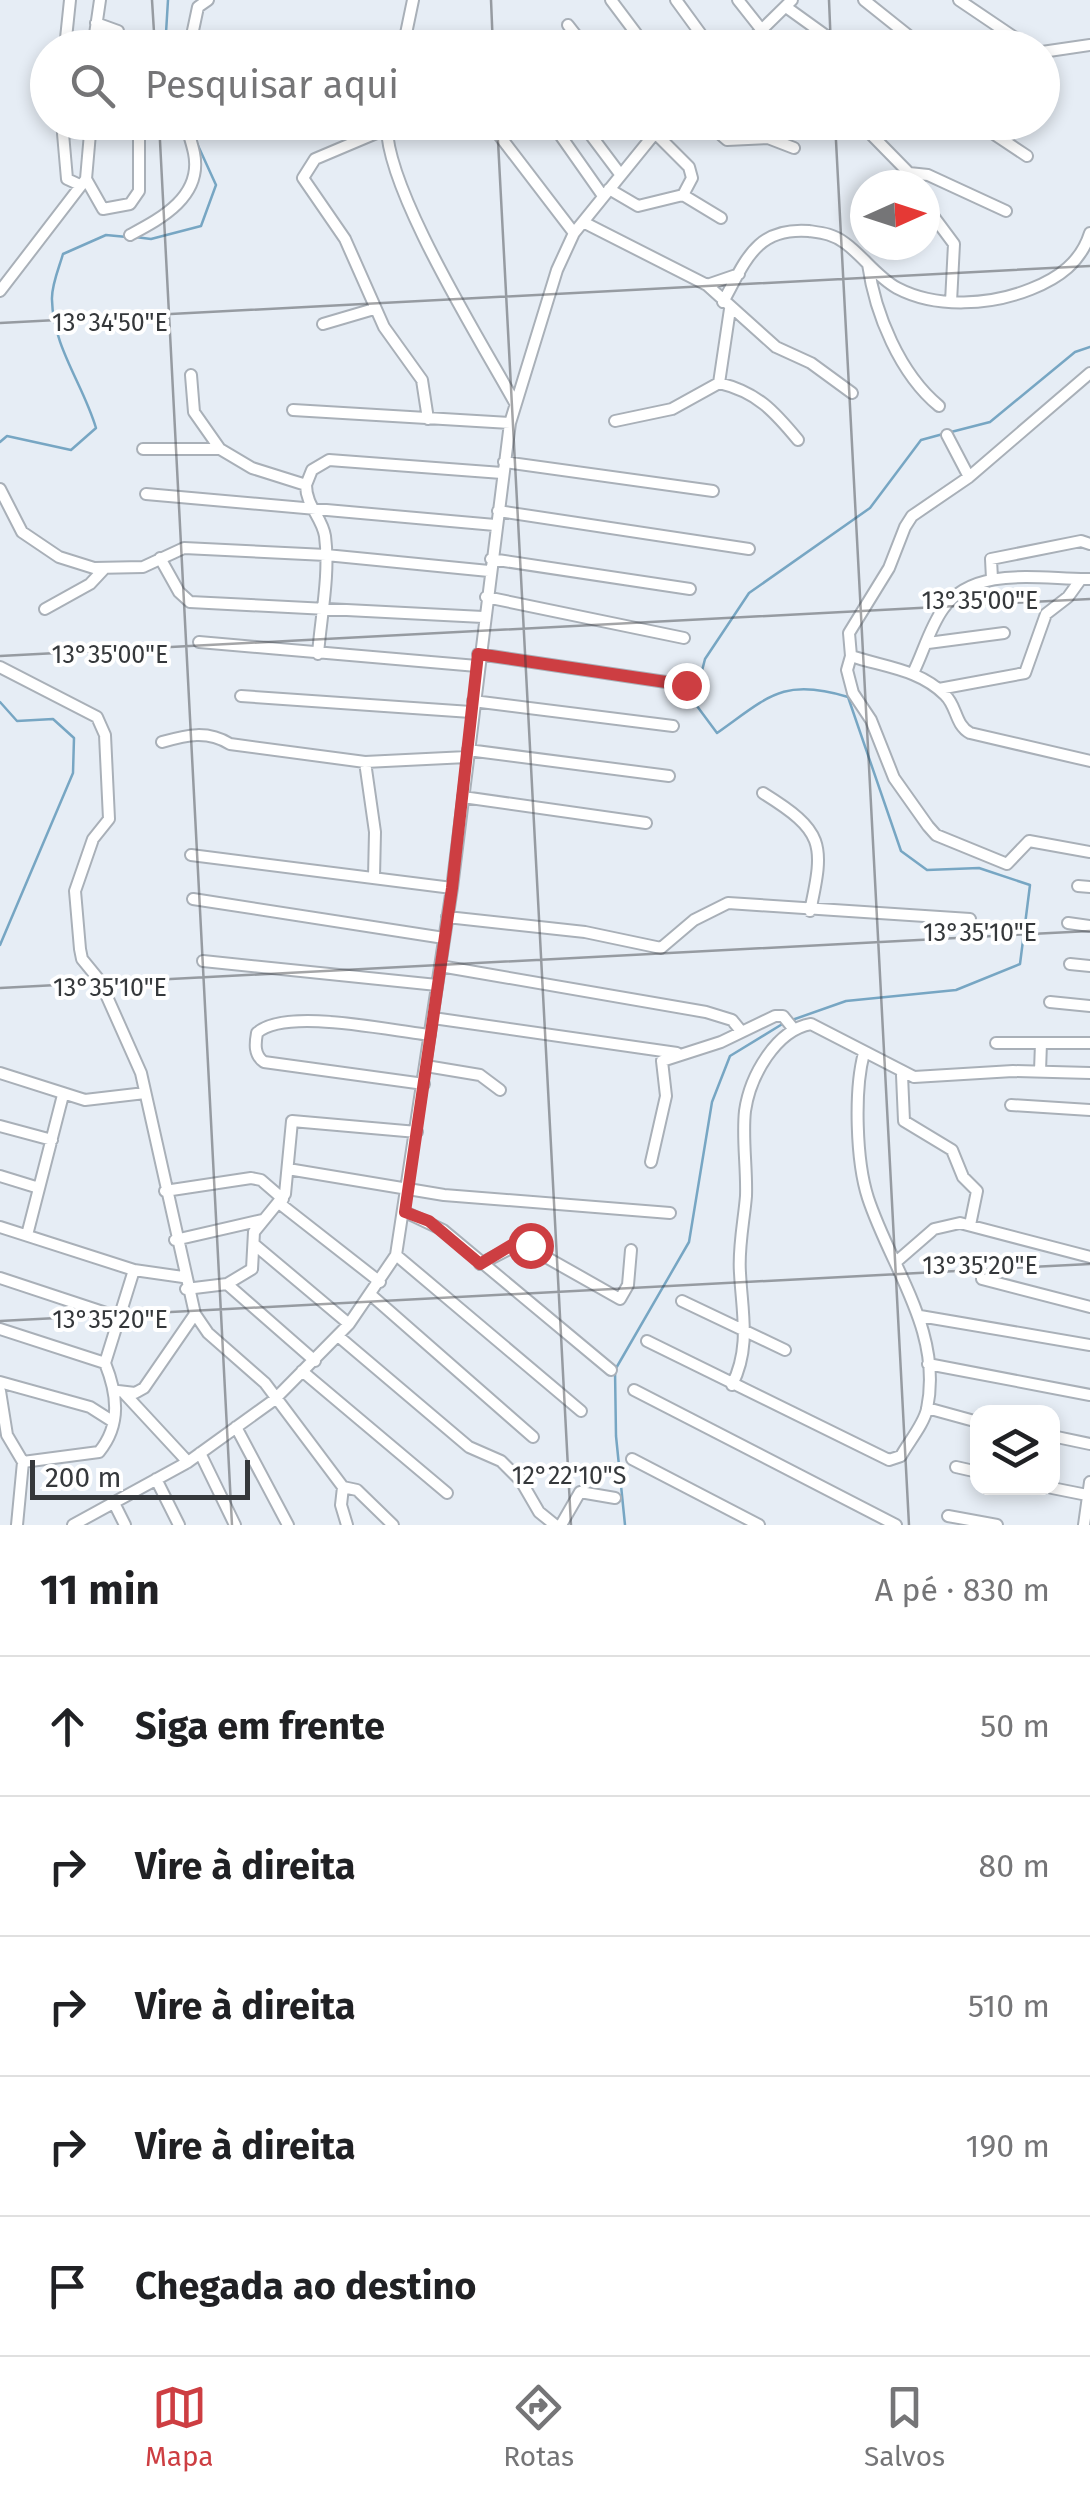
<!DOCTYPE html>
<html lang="pt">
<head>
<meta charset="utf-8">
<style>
	body { margin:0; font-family:"Fira Sans",sans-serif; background:#f2f2f2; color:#202124 }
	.controls { position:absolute; right:30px; bottom:30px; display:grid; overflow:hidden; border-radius:20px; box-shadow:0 5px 15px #0003 }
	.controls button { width:90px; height:90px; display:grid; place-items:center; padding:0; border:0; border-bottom:2px solid #e0e0e0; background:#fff; color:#202124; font:50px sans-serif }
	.compass { position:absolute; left:850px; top:170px; width:90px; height:90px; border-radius:50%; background:#fff; box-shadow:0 5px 15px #0003; rotate:87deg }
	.scale { position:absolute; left:30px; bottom:25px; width:220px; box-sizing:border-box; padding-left:10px; border:5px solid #35383b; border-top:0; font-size:28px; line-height:35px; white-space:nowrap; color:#35383b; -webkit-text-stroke:8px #fff; paint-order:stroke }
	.stop { position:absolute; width:30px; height:30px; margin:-22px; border:8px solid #cd3e42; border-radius:50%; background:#fff }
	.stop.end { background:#cd3e42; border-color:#fff; box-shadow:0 2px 10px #0008 }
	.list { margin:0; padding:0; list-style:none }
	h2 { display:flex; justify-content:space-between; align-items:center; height:130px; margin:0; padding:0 40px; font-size:42px }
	h2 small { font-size:32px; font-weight:400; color:#757577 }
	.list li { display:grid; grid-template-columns:65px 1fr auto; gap:30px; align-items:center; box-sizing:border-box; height:140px; padding:0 40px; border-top:2px solid #e0e0e0 }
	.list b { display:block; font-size:38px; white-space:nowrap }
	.list em { font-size:32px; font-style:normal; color:#757577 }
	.icon { flex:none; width:55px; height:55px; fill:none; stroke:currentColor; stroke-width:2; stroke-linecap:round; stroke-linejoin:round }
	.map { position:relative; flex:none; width:1090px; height:1525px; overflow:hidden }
	.search { position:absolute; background:#fff; box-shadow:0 5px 15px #0003; left:30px; right:30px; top:30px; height:110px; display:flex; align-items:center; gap:25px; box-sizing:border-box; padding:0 35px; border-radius:55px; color:#757577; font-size:38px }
	.sheet { height:830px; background:#fff }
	nav { display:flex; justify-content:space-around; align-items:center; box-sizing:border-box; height:140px; border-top:2px solid #e0e0e0; background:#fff; font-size:28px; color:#757577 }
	nav a { display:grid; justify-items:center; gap:5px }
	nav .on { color:#cd3e42 }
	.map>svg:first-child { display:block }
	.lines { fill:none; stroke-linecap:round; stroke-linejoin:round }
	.stream { stroke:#77a6c3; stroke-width:2.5 }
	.minor-casing { stroke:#a9b0b8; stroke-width:14 }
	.minor { stroke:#fff; stroke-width:10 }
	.route { stroke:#cd3e42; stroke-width:12 }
	.ticks { fill:none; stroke:#35383b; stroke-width:2.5; stroke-opacity:0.45 }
	.ticks-label { font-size:25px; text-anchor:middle; fill:#35383b; stroke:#fff; stroke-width:8; stroke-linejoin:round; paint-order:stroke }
</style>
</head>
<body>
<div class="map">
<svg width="1090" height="1525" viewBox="0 0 1090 1525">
	<rect width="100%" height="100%" fill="#e6edf5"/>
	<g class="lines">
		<path class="stream" d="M 166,33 L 168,0
			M 135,237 L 151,239 L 201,226 L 216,185 L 195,139
			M 951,432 L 990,422 L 1075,352 L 1090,347
			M 0,442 L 7,436 L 71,450 L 96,428 C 83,384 53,347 52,300 C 51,286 59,268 63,254 L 106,235 L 127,237
			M 0,702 L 17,721 L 53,719 L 74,738 L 73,773 L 0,945
			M 792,1020 L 846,1001 L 956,990 L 1020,964 L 1030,885 L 979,868 L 927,870 L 901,851 L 848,697 C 783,677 768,697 717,733 L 694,702 L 705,659 L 749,593 L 870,508 L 921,440 L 943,434
			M 625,1525 L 616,1436 L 615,1370 L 689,1242 L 712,1102 L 730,1056 L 784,1023"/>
		<g class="minor-casing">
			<path id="minor" d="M 611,0 L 647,48
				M 676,0 L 711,48
				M 738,0 L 776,48
				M 864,0 L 924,48
				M 959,0 L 1030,48
				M 786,7 L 843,48
				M 96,23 L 118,31 L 119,48
				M 568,25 L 586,48
				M 191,40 L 198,7 L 208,0
				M 65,48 L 70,0
				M 93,48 L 100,0
				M 144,48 L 148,37 L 188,38 L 190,48
				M 403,48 L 413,0
				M 743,48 L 792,0
				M 1042,52 L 1090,45
				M 62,122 L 67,179 L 80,185
				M 489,122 L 574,233
				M 551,122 L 603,196
				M 581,122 L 620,174
				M 644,122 L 689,167 L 692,178 L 683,195
				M 706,122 L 727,140 L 768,138 L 794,148
				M 859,122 L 909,173 L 914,185
				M 976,122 L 1027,156
				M 387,123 C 383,185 482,343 515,403
				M 386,129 L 315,159 L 303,178 L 345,239 L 384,327 L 422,380 L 428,419
				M 909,173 L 928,175 L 1006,211
				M 86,179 L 103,209 L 130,204 L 139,191 L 139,122
				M 609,189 L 638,206 L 683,195 L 721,218
				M 925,205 L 954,244 L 951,302
				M 583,222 L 707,285 L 776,347 L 811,363 L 852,393
				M 130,235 C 160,219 203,197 194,153 C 192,143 188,133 186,122
				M 868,264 C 875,314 900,374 939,406
				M 707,285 L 739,274
				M 0,291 L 86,179 L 91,122
				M 723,302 C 746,260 756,227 809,231 C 823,233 833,234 845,243 C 863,256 877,277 897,288 C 937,309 991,305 1031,289 C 1059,278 1081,262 1090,233
				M 323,324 L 374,309
				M 191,375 L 194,412 L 220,449
				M 719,383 L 730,309
				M 293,410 L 510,423
				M 615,421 L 672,409 L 719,383 C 757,392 774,411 798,440
				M 947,435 L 969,477 L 912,516 L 905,527 L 889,568 L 849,633 L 851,656 C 884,667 919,669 945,695 C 957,706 955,725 970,733 L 1090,761
				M 143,449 L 220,449 L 252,468 L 306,485 C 306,506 322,517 325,536 C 330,574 321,616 318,654
				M 504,462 L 713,491
				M 969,477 L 1090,373
				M 306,485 L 312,470 L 329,460 L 502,473
				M 0,489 L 22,532 L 59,557 L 94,568 L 143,567 L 184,548 L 326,555 L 489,571
				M 146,494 L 495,525
				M 498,511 L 749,549
				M 160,558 L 179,592 L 190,602 L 483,617
				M 491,559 L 690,589
				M 992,579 L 991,559 L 1081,541 L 1090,544
				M 486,597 L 684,638
				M 45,609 L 90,584 L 104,569
				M 199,642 L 477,666
				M 928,643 L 1004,633
				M 478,654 L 686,685
				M 851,656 L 847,670 L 853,693 L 871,720 L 894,778 L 928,826 L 936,835 L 1007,864 L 1029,841 L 1090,852
				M 0,667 L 97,717 L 105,735 L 109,819 L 93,839 L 75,891 L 80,949 L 82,959 L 100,981 L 141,1073 L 195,1314 L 208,1333 L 265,1383 L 343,1487 L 357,1490 L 393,1525
				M 913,673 C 923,653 930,627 943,609 C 975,564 1043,580 1090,579
				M 939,689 L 1025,673 L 1046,614 L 1068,597 L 1081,579
				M 241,696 L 471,712
				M 473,701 L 673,726
				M 162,742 C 187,735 207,730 230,744 L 365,762 L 467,757
				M 468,750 L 669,776
				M 365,762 L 375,832 L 374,877
				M 763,793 C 824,831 825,843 810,911
				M 463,797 L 646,823
				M 191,855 L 452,888
				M 1078,886 L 1090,887
				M 193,899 L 444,938
				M 447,917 L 585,932 L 661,948 L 694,920 L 728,903 L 970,919
				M 1068,923 L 1090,926
				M 203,961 L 437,985
				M 1070,964 L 1090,966
				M 440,966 L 706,1012 L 732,1020 L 741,1031
				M 1050,1002 L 1090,1006
				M 433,1018 L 677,1053
				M 996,1043 L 1090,1043
				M 426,1066 L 480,1075 L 500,1090
				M 1040,1071 L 1041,1043
				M 0,1073 L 85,1100 L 145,1093
				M 902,1075 L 904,1121 L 952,1150 L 963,1177 L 977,1191 L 970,1225
				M 424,1084 L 264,1062 C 254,1055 255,1044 257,1033 C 285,1007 391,1031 430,1035
				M 1011,1105 L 1090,1110
				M 0,1126 L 52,1140
				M 651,1162 L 666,1096 L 662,1061 L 721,1042 L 775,1016 L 783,1016 L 792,1027
				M 288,1169 L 444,1195 L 670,1213
				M 0,1176 L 39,1188
				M 165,1191 L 251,1178 L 261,1180 L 283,1199
				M 279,1203 L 380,1282
				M 405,1212 L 443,1230 L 611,1370
				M 0,1227 L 134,1270 L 183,1277
				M 27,1235 L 63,1095
				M 175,1240 L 262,1220
				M 255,1245 L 349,1324
				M 396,1255 L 581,1411
				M 896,1262 L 934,1229 L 960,1223 L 1090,1257
				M 480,1264 L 521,1243 L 620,1299 L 628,1285 L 631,1250
				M 0,1278 L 118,1317
				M 982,1279 L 1090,1307
				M 227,1284 L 315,1361
				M 186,1289 L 227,1284 L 252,1269 L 254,1232 L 285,1194 L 292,1121 L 417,1132
				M 371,1295 L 533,1437
				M 682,1301 L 785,1350
				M 920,1316 L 1090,1345
				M 0,1329 L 105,1363 C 117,1393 122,1424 99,1452 L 23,1462
				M 338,1336 L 469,1447 L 501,1461 L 521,1481 L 539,1512 L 555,1525
				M 647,1341 L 889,1460 L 901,1456 C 908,1443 924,1424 927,1409 C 943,1331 891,1268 868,1198 C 856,1161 854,1090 864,1053
				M 105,1363 L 134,1270
				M 928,1364 L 1090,1395
				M 302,1371 L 447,1493
				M 0,1382 L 90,1407 L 112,1421
				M 732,1385 C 751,1347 742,1313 740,1273 C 738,1248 744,1221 746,1196 C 747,1168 742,1138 745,1111 C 750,1076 776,1030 811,1024 L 914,1077 L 1013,1071 L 1090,1073
				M 634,1390 L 896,1525
				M 0,1391 L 7,1435 L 23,1462 L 17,1525
				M 118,1391 L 135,1393 L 144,1388 L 195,1314
				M 124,1393 L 188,1462
				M 927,1408 L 978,1422
				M 236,1427 L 288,1525
				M 1052,1436 L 1090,1444
				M 200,1453 L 235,1525
				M 632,1459 L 759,1525
				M 956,1467 L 978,1472
				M 156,1479 L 179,1525
				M 343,1487 L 341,1505 L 347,1525
				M 1052,1488 L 1087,1495
				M 114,1503 L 125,1525
				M 948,1516 L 997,1525
				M 73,1525 L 188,1462 L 274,1400 L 349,1324 L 396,1255 L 452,888 L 510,423 L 557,270 L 574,233 L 664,122
				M 561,1525 L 580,1492 L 615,1498
				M 1084,1525 L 1090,1482"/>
		</g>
		<use href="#minor" class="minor"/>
	</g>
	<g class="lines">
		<path class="route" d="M 530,1245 L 515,1243 L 480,1264 L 429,1221 L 405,1212 L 452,888 L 478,654 L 686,685"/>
	</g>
	<path class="ticks" d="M 152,0 L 155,48M 491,0 L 493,48M 829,0 L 831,48M 159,122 L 232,1525M 497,122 L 571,1525M 835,122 L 909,1525M 0,323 L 1090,266M 0,656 L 1090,599M 0,988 L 1090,931M 0,1321 L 1090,1264"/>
	<g class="ticks-label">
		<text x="110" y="331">13°34'50"E</text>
		<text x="980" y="609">13°35'00"E</text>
		<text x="110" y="663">13°35'00"E</text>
		<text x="980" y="941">13°35'10"E</text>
		<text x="110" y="996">13°35'10"E</text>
		<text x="980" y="1274">13°35'20"E</text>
		<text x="110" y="1328">13°35'20"E</text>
		<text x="569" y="1484">12°22'10"S</text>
	</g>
</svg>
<div class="controls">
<button><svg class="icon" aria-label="layers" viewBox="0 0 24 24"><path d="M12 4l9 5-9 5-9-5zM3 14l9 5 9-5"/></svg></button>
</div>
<svg class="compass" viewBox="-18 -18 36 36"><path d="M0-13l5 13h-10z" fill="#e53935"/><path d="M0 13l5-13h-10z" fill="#757577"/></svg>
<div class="scale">200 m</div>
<div class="stop" style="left:530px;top:1245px"></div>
<div class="stop end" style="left:686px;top:685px"></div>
<div class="search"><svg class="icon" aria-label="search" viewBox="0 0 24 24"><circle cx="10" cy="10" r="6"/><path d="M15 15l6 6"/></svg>Pesquisar aqui</div>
</div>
<section class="sheet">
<h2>11 min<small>A pé · 830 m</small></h2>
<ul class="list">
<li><svg class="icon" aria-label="ahead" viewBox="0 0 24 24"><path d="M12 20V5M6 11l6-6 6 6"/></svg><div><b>Siga em frente</b></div><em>50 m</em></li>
<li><svg class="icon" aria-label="right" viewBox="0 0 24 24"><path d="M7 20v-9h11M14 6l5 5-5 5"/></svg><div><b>Vire à direita</b></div><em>80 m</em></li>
<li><svg class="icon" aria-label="right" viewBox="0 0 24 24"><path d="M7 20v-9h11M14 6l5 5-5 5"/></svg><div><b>Vire à direita</b></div><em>510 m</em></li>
<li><svg class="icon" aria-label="right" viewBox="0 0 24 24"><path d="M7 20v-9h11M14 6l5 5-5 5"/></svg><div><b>Vire à direita</b></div><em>190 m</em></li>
<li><svg class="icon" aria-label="arrive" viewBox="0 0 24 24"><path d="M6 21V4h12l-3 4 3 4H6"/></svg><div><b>Chegada ao destino</b></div></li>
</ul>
</section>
<nav>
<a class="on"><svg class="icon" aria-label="map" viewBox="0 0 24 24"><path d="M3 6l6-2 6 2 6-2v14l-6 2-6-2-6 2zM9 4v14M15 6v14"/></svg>Mapa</a>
<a><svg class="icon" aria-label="directions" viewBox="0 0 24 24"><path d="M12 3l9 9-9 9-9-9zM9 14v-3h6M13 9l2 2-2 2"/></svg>Rotas</a>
<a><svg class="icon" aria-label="saved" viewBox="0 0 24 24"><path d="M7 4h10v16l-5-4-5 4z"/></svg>Salvos</a>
</nav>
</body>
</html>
